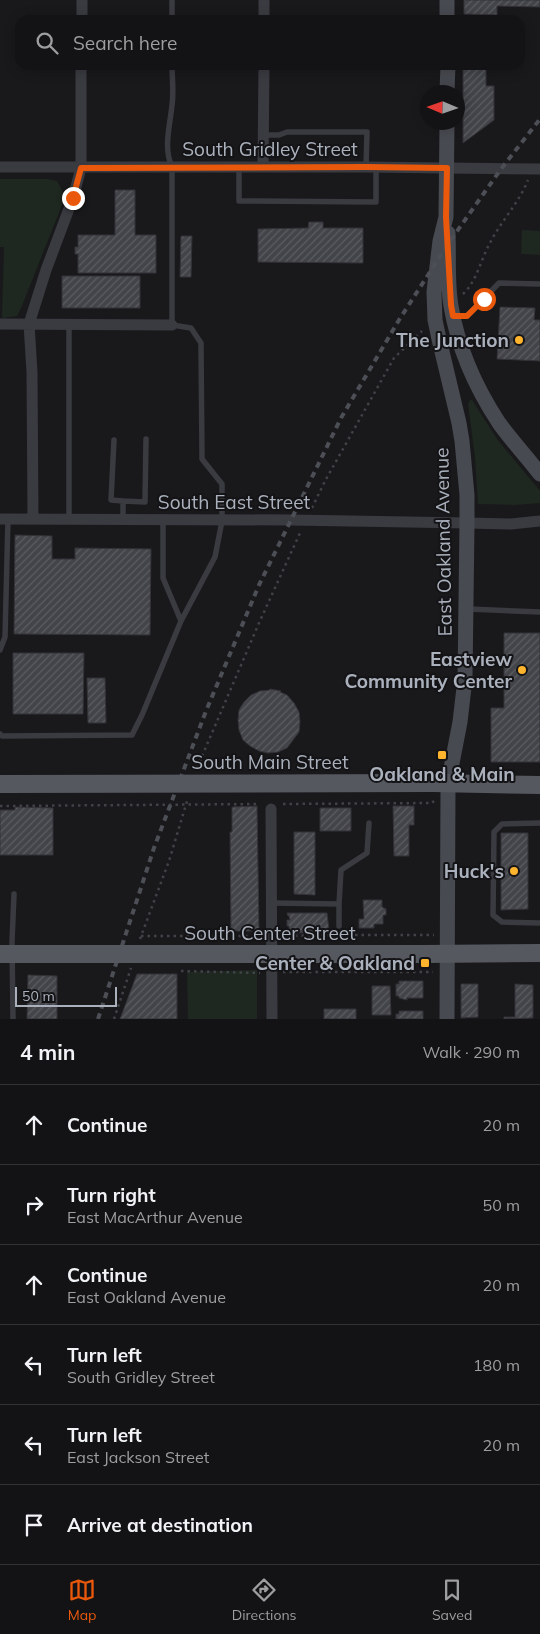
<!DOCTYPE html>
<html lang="en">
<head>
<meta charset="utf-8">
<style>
	body { margin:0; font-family:Mulish,sans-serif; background:#1c1c1e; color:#f1f3f6 }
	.compass { position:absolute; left:420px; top:85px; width:45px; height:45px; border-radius:50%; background:#131315; box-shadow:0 2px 12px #0003; rotate:272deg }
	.scale { position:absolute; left:15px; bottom:12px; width:102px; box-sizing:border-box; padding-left:5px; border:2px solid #abb1bc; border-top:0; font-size:14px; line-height:18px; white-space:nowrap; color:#abb1bc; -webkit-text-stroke:4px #141417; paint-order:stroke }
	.stop { position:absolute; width:15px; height:15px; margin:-11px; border:4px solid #ea580c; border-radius:50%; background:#fff }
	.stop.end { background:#ea580c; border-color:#fff; box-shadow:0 1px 5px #0008 }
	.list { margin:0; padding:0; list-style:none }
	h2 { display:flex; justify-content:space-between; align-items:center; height:65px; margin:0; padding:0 20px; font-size:21px }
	h2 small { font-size:16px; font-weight:400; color:#9d9ea0 }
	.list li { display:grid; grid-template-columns:32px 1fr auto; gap:15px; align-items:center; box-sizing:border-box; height:80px; padding:0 20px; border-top:1px solid #323234 }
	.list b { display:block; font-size:19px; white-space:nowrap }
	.list p { margin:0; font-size:16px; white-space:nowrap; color:#9d9ea0 }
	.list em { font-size:16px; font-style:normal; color:#9d9ea0 }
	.icon { flex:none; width:28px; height:28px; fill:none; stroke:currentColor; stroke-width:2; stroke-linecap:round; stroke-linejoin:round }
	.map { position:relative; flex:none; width:540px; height:1019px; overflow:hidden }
	.search { position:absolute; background:#131315; box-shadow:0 2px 12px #0003; left:15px; right:15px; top:15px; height:55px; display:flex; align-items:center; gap:12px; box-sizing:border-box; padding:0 18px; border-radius:15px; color:#9d9ea0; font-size:19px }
	.sheet { height:545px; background:#131315 }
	nav { display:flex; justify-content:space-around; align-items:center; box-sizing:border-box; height:70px; border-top:1px solid #323234; background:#131315; font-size:14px; color:#9d9ea0 }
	nav a { display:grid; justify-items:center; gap:2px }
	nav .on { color:#ea580c }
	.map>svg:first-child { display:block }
	.green { fill:#1f2820 }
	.building { fill:url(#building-hatch); stroke:#333338 }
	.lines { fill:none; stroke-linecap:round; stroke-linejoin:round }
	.path { stroke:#404248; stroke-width:2.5; stroke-dasharray:2.5 4; stroke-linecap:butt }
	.service { stroke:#3a3b41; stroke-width:5.5 }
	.minor { stroke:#3a3b41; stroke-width:11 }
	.secondary { stroke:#484a51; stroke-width:15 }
	.primary { stroke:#565860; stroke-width:18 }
	.rail { stroke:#4d4f56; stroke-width:4; stroke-dasharray:6 5; stroke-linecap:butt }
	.primary-bridge { stroke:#565860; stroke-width:18 }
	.route { stroke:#ea580c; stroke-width:6 }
	.poi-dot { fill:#ffb42e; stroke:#141417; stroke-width:2 }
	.labels { text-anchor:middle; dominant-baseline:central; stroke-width:4; stroke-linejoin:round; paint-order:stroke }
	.street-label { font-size:19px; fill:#abb1bc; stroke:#141417 }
	.poi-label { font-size:19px; font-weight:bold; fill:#abb1bc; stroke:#141417; text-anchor:end }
</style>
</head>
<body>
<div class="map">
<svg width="540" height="1019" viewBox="0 0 540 1019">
	<defs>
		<pattern id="building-hatch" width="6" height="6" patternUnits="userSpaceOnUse" patternTransform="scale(1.25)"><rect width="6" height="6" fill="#434449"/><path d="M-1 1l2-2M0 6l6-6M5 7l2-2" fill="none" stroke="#5b5d61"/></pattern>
	</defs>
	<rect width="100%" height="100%" fill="#19191c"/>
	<path class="green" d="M 0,179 L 48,179 L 57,181 L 64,194 L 64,200 L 21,308 L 17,316 L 2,318 L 4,247 L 0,247 Z
		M 522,230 L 540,231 L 540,255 L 521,254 Z
		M 470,400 L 472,400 L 497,439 L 540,491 L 540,503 L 515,505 L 478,504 L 475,457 L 468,404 Z
		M 257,970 L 257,1019 L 188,1019 L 187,972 Z"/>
	<path class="building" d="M 464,0 L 540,0 L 540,7 L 497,6 L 497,15 L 464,14 Z
		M 463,65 L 486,65 L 486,86 L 494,86 L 494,120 L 463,143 Z
		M 115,190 L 135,190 L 135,235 L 156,235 L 156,273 L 78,273 L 78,254 L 75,254 L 75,247 L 78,247 L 78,235 L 115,235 Z
		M 309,222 L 323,222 L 323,228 L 363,228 L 363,263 L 258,262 L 258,229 L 308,228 Z
		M 181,236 L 192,236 L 191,277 L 180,277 Z
		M 62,276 L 140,276 L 140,308 L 62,308 Z
		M 500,307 L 535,308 L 534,320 L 540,320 L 540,361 L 497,359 Z
		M 15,535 L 52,536 L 52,559 L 75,559 L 75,548 L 151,549 L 150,635 L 14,634 Z
		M 504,633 L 540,633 L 540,762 L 491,762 L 491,708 L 504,708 Z
		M 13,653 L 84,653 L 83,714 L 13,714 Z
		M 87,678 L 105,678 L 106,723 L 88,723 Z
		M 270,689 L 281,691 L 280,692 L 287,695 L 294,703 L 299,712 L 300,722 L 299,732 L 287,748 L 278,752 L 268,753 L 259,751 L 250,746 L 243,740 L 239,730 L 238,720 L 239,710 L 244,702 L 251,695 L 260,691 L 270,690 Z
		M 257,806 L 259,931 L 231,931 L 230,832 L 232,832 L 232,807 Z
		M 393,806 L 414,806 L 414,825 L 409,825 L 409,856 L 394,856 Z
		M 15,807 L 53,808 L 53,855 L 0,855 L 0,810 L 15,810 Z
		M 320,808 L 351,808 L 351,831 L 320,831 Z
		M 294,832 L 315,832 L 315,895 L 294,894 Z
		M 501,833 L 528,833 L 528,909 L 501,910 Z
		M 363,900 L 382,900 L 382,907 L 386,909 L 386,915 L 383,915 L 383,924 L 374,924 L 374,928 L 359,928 L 359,919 L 364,919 Z
		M 287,913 L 327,913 L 329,930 L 327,932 L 297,933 L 297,931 L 295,931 L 295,933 L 291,933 L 291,931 L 289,931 L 289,926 L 287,926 L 287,920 L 290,920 L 289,916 L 288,916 Z
		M 137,974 L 177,974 L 177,1019 L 120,1019 Z
		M 28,975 L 57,976 L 57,1019 L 27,1019 Z
		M 399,981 L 423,981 L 423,998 L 407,998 L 407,1000 L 399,998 L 399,996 L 396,996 L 396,984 L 399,984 Z
		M 461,984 L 478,984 L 478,1017 L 461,1018 Z
		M 515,984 L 533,985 L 533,1018 L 504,1019 L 504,1017 L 515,1017 Z
		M 372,986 L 390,986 L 391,1015 L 372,1015 Z
		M 324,1009 L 356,1009 L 356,1019 L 324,1019 Z
		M 399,1011 L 423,1011 L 423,1019 L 396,1019 L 396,1014 L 399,1014 Z"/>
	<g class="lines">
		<path class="path" d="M 463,294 C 477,281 481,259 490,243 C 501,221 519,203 528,180
			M 312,508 L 325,481 L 394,358 L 422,331
			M 197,768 L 259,623 L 300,533
			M 283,804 L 432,803 L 434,801
			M 0,806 L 260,804
			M 342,935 L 434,935
			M 141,936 L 259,936
			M 282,936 L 337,935
			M 140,939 L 169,861 L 188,798
			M 181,971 L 260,973
			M 283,972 L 433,972
			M 114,1019 L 131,968"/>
		<path class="service" d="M 172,20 L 172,0
			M 264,135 L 279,135 L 287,132 L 367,132 L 366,167
			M 239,167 L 239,201 L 376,202 L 376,167
			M 453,316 L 467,316 L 499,283 L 540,284
			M 69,324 L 69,519
			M 114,440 L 111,500 L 123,501 L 123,519
			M 123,501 L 145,502 L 146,439
			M 163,519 L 163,578 L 181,621
			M 468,609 L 540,612
			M 0,650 L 5,637 L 8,519
			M 0,734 L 2,736 L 132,735 L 142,715 L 181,621 L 215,557 L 222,521 L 222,484 L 202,459 L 201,343 L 191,328 L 172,325 L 172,167 C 163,148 170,126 172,105 C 174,92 172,78 172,65
			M 540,823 L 502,824 L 494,832 L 493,915 L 502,922 L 540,923
			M 271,903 L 339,904 L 341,870 L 367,853 L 369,823
			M 339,926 L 339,904
			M 13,1019 L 12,942 L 14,894"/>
		<path class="minor" d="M 82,20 L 82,0
			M 264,20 L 264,0
			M 0,167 L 366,167 L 540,169
			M 263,167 L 264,65
			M 0,324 L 172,325
			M 0,519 L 291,520 L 467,523 L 511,524 L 540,521
			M 33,519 L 32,372 L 29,324 L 46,270 L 73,198 L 81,168 L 81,65
			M 271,809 L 272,1019"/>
		<path class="secondary" d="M 447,0 L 447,20
			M 447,92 L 448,65
			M 447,122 L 446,217 L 440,241 L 434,292 L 435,320 L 439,339 L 459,423 L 462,441 L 467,495 L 467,523 L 465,679 L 460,722 L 448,784 L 447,1019
			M 448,233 C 449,257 447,283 451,306 C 458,348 476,388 499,423 C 512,441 527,457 540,474"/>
		<path class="primary" d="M 433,783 L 540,785
			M 423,954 L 540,953"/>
		<path class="rail" d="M 98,1019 L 154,848 L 206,711 L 259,585 L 291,520 L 341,418 L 399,320 L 448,244 L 501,169 L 540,119"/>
		<path class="primary-bridge" d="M 0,784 L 433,783
			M 0,954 L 423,954"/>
	</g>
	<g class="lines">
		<path class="route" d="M 73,198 L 81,168 L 366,167 L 447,168 L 446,217 L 451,305 L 453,316 L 467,316 L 484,299"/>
	</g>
	<g class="poi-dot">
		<circle cx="519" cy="340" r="5"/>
		<circle cx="522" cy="670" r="5"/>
		<rect x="437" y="750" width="10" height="10" rx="2.5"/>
		<circle cx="514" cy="871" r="5"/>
		<rect x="420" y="958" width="10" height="10" rx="2.5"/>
	</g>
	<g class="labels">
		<g class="street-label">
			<text x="270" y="149">South Gridley Street</text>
			<text x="234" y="502">South East Street</text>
			<text transform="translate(443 542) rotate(-91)">East Oakland Avenue</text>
			<text x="270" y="762">South Main Street</text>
			<text x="270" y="933">South Center Street</text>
		</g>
		<g class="poi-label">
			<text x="509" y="340">The Junction</text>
			<text x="512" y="659">Eastview<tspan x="512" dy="22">Community Center</tspan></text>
			<text x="442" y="774" text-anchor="middle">Oakland &amp; Main</text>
			<text x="504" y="871">Huck's</text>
			<text x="415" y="963">Center &amp; Oakland</text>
		</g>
	</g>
</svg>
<svg class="compass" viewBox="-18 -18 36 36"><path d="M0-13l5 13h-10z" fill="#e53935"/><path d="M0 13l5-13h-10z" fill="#9d9ea0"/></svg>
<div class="scale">50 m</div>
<div class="stop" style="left:484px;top:299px"></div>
<div class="stop end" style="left:73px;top:198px"></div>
<div class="search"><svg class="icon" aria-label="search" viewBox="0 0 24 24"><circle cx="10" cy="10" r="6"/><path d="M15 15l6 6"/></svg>Search here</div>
</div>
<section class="sheet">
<h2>4 min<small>Walk · 290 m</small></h2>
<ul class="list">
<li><svg class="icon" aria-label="ahead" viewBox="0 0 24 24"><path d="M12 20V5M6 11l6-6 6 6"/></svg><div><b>Continue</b></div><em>20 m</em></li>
<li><svg class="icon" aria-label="right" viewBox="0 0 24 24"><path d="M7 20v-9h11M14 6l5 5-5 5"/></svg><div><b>Turn right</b><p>East MacArthur Avenue</p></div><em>50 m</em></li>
<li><svg class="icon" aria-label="ahead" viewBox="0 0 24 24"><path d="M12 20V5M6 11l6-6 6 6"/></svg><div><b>Continue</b><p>East Oakland Avenue</p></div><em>20 m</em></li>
<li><svg class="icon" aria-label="left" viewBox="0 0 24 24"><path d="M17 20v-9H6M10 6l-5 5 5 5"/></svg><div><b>Turn left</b><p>South Gridley Street</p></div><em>180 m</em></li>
<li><svg class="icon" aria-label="left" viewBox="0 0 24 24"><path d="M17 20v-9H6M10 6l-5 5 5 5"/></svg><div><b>Turn left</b><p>East Jackson Street</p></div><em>20 m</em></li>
<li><svg class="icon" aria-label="arrive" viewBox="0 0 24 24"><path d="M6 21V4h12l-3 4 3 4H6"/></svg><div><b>Arrive at destination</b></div></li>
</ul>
</section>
<nav>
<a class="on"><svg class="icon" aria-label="map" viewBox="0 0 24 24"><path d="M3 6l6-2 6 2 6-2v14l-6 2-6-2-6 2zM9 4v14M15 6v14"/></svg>Map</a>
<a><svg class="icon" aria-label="directions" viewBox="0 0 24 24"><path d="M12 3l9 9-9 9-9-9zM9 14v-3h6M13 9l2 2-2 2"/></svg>Directions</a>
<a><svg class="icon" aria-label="saved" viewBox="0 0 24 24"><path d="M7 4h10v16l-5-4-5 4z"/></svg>Saved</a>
</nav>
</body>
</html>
